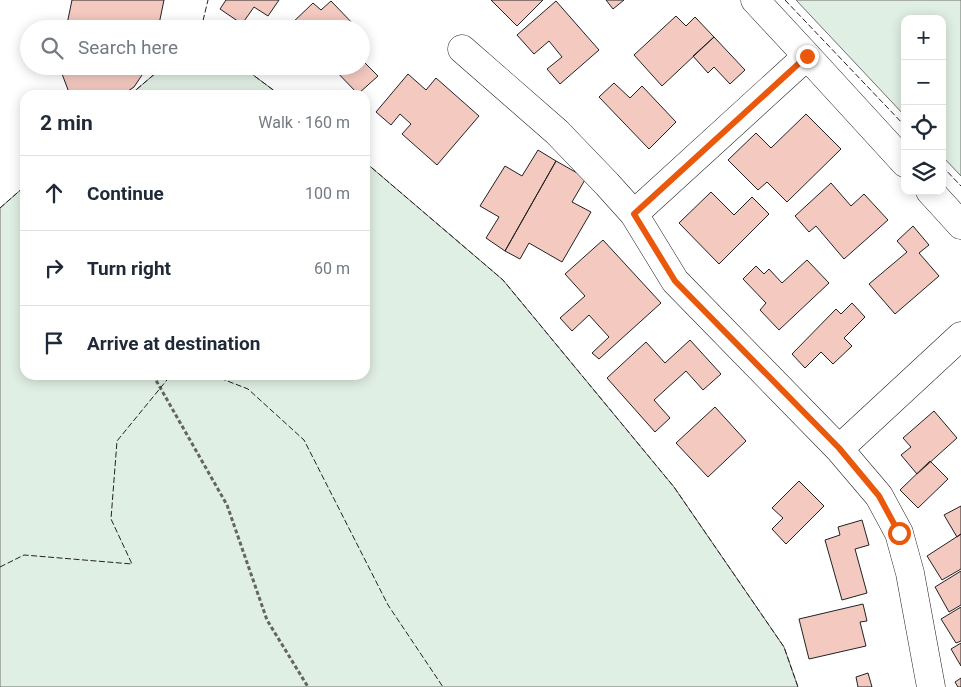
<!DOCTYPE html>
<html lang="en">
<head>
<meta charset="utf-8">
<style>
	body { margin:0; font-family:Roboto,sans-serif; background:#f6f6f7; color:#1f2937 }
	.controls { position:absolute; right:15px; top:15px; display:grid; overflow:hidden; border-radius:10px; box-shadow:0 2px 12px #0003 }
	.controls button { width:45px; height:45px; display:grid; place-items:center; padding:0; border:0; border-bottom:1px solid #e0e1e3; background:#fff; color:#1f2937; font:25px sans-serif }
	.stop { position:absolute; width:15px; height:15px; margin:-11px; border:4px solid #ea580c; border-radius:50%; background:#fff }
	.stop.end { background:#ea580c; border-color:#fff; box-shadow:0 1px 5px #0008 }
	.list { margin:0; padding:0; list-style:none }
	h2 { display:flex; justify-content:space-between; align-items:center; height:65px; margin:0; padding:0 20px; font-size:21px }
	h2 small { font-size:16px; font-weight:400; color:#747a83 }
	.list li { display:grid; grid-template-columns:32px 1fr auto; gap:15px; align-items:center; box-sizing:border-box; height:75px; padding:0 20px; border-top:1px solid #e0e1e3 }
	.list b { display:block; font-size:19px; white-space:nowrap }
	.list em { font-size:16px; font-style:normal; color:#747a83 }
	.icon { flex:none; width:28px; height:28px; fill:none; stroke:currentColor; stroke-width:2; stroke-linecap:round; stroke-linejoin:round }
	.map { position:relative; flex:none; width:961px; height:687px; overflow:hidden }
	.search { position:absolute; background:#fff; box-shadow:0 2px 12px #0003; left:20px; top:20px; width:350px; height:55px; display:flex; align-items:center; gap:12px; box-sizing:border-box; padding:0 18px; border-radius:28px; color:#747a83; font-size:19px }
	.panel { position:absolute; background:#fff; box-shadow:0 2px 12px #0003; left:20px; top:90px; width:350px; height:290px; border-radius:15px }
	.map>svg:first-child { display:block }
	.green { fill:#e0efe3; stroke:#6f6f6f }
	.building { fill:#f3c9c0; stroke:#222 }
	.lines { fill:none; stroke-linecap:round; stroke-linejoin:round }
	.minor-casing { stroke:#222; stroke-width:29 }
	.path { stroke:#646464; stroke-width:3; stroke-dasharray:4 2.5; stroke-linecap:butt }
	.minor { stroke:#fff; stroke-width:28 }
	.fence { stroke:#222; stroke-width:1; stroke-dasharray:6 2.5; stroke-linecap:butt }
	.route { stroke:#ea580c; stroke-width:6 }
</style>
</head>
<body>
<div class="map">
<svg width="961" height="687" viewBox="0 0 961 687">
	<rect width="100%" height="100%" fill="#fff"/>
	<path class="green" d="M 796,0 L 961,0 L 961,176 L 942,156 L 942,19 L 905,19 L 905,116 Z
		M 164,66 L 241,66 L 280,95 L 130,95 Z
		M 365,162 L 503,280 L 674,487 L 784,647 L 798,687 L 0,687 L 0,208 L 25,186 L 25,375 L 365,375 Z"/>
	<path class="building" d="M 72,0 L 164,0 L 158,29 L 66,29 Z
		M 226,0 L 279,0 L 268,16 L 254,7 L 242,24 L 220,9 Z
		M 491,0 L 543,0 L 517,26 Z
		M 606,0 L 624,0 L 613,9 Z
		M 331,1 L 358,29 L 294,29 L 290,25 L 313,3 L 321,10 Z
		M 556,1 L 599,50 L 560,84 L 547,69 L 562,57 L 549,41 L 534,54 L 517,35 Z
		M 676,16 L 686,26 L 695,17 L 714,37 L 662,86 L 634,55 Z
		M 714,37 L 745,70 L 730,84 L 714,67 L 708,73 L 693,56 Z
		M 361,59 L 378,76 L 358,94 L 331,66 L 361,66 Z
		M 59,66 L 148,66 L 134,87 L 122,95 L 70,95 Z
		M 408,74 L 426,90 L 436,78 L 479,116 L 437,165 L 402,134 L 411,124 L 400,114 L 391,125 L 376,112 Z
		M 614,83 L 630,98 L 642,86 L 676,122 L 649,149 L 599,97 Z
		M 806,114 L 841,149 L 787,202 L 767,182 L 758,190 L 728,160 L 756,133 L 771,148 Z
		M 538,150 L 556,161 L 505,251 L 486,238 L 499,217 L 480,206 L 505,166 L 522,176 Z
		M 556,161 L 586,178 L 572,202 L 591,212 L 562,262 L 529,243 L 520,259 L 505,251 Z
		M 831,183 L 851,206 L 864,194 L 888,220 L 844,259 L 816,226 L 809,232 L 795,216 Z
		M 711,192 L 734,215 L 752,197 L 769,214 L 719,264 L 679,223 Z
		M 913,226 L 929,245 L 919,253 L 939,276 L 895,314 L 869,284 L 907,252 L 897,241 Z
		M 603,240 L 661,303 L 599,359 L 592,353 L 609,337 L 589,315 L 572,331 L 560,318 L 585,296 L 565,274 Z
		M 807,260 L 829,283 L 779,330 L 760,310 L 766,303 L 743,279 L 756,266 L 764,274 L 769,269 L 782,283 Z
		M 852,303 L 865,317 L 844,338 L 852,346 L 833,364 L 821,352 L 805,368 L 792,354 L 836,309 L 841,314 Z
		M 690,340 L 721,374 L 703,390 L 686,371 L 654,400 L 670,418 L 655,432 L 607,378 L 646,342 L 665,363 Z
		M 715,407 L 746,441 L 708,477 L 676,443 Z
		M 934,411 L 957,438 L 917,474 L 901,455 L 911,447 L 903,438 Z
		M 930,461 L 948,479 L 918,508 L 900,490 Z
		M 799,481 L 824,506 L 786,544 L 772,529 L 783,518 L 772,508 Z
		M 961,506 L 961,534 L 957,537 L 944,515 Z
		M 862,520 L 869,545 L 855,549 L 867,593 L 842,600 L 825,540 L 840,535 L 838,527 Z
		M 961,534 L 961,569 L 942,580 L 927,556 Z
		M 961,571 L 961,605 L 949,612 L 935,587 Z
		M 863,604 L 867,621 L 860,622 L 866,646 L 809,659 L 799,619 Z
		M 961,607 L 961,641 L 956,643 L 941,619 Z
		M 961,643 L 961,666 L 951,649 Z
		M 868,673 L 872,687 L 858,687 L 856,677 Z
		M 961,678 L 961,687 L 958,687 L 955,682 Z"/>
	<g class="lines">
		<g class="minor-casing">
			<path id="minor" d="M 755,0 L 807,56 L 905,163
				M 462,49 L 557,132 L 607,184 L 634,214 L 675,281 L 839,449 L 879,496 L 899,533 L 910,573 L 931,687
				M 930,191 L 961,225
				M 634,214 L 807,56
				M 839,449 L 961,336"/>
		</g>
		<path class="path" d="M 153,375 L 227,505 L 267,620 L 308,687"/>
		<use href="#minor" class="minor"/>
		<path class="fence" d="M 785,0 L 905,126
			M 201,29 L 208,0
			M 241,66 L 280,95
			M 130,95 L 164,66
			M 365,162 L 503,280 L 674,487 L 784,647 L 798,687
			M 942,166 L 961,186
			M 0,208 L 25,186
			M 212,375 L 248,389 L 304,440 L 388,605 L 443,687
			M 0,567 L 24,555 L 132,564 L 111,519 L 117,441 L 171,375"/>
	</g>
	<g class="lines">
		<path class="route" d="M 807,56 L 634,214 L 675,281 L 839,448 L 879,496 L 899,533"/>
	</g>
</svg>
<div class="controls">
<button>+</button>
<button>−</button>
<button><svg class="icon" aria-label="locate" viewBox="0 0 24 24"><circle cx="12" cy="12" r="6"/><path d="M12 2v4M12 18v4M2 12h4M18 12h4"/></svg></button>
<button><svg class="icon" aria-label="layers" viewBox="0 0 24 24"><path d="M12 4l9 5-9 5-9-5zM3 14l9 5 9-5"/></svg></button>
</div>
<div class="stop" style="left:899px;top:533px"></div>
<div class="stop end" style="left:807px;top:56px"></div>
<div class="search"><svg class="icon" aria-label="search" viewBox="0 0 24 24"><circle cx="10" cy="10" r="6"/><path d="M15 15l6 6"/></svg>Search here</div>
<section class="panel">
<h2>2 min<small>Walk · 160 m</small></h2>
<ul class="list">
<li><svg class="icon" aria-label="ahead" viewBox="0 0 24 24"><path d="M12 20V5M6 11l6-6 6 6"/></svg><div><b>Continue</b></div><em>100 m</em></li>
<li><svg class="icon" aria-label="right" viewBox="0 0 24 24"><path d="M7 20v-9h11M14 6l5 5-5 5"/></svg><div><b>Turn right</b></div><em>60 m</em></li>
<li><svg class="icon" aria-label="arrive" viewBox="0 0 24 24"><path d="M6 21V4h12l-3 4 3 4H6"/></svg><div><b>Arrive at destination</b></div></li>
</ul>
</section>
</div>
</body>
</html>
